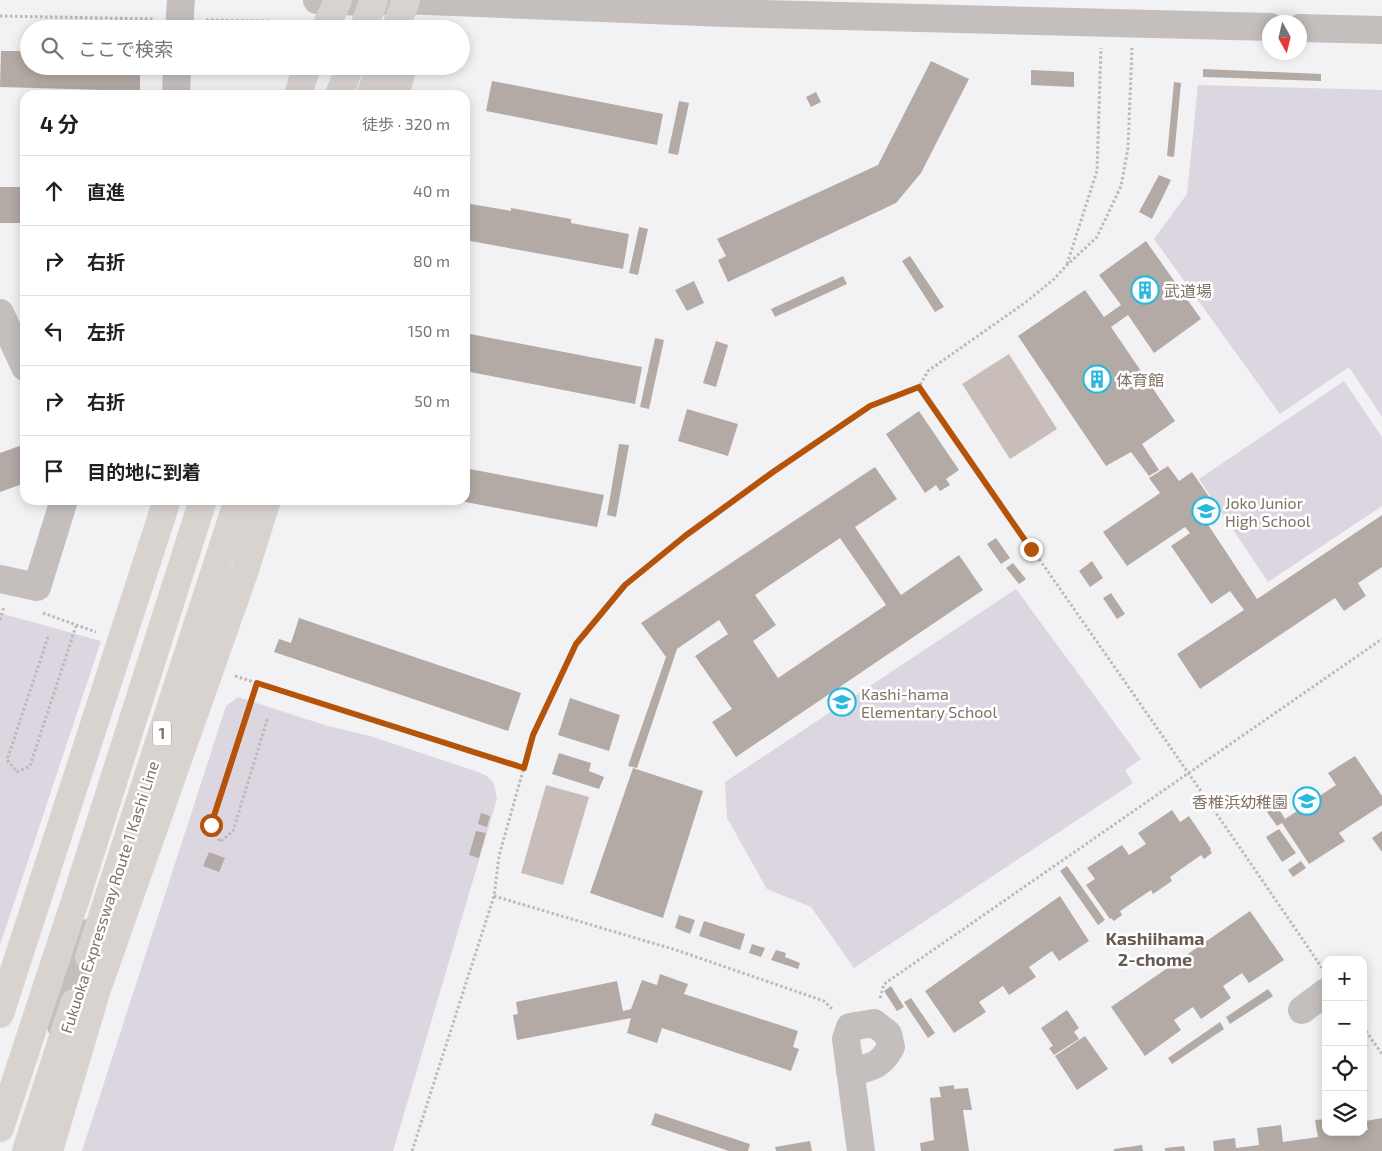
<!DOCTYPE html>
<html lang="ja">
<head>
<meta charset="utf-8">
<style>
	body { margin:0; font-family:"Exo 2","Noto Sans JP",sans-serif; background:#f2f2f2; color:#202124 }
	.controls { position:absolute; right:15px; bottom:15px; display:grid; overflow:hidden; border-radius:10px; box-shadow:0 2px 12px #0003 }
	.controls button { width:45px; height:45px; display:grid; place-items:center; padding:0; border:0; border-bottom:1px solid #e0e0e0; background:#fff; color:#202124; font:25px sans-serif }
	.compass { position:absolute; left:1262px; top:15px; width:45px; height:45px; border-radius:50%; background:#fff; box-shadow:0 2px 12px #0003; rotate:172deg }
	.stop { position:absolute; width:15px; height:15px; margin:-11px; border:4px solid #b45309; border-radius:50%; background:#fff }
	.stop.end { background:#b45309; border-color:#fff; box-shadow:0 1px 5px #0008 }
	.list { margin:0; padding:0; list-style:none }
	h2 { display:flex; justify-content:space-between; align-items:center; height:65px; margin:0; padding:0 20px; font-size:21px }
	h2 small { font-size:16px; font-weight:400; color:#757577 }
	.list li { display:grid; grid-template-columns:32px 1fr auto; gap:15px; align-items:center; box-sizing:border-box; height:70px; padding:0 20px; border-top:1px solid #e0e0e0 }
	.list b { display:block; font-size:19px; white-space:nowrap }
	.list em { font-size:16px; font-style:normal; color:#757577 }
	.icon { flex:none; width:28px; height:28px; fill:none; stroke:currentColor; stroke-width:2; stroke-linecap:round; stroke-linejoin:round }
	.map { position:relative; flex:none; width:1382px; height:1151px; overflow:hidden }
	.search { position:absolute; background:#fff; box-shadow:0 2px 12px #0003; left:20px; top:20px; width:450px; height:55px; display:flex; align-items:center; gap:12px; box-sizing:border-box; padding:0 18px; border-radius:28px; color:#757577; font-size:19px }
	.panel { position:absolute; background:#fff; box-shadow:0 2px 12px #0003; left:20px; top:90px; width:450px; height:415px; border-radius:15px }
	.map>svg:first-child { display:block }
	.green { fill:#dbd6df }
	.water { fill:#c9bdba }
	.building { fill:#b3aaa5; fill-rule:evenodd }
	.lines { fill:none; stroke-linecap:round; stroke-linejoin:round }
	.path { stroke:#bcb9b7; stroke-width:3; stroke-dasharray:2.5 2.5; stroke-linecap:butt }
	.minor { stroke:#c4bfbc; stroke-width:28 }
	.highway { stroke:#d8d3cf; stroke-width:28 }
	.route { stroke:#b45309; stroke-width:6 }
	.labels { text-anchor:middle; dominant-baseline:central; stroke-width:5; stroke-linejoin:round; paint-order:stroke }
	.shield { fill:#fff; stroke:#a89c93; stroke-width:1 }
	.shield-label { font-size:15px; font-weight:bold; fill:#827165 }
	.poi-label { font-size:16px; fill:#827165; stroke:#fff; text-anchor:start }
	.street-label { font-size:16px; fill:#827165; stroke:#fff }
	.neighbourhood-label { font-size:18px; font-weight:bold; fill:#685b53; stroke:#fff }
</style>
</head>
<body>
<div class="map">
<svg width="1382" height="1151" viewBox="0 0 1382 1151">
	<rect width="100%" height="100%" fill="#f2f2f5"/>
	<path class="green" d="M 1198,85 L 1382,90 L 1382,417 L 1349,367 L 1280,414 L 1154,239 L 1187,194 Z
		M 1344,381 L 1382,437 L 1382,506 L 1268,582 L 1199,479 Z
		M 1016,589 L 1141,759 L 1125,770 L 1133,783 L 854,968 L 811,907 L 767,889 L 727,818 L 725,782 Z
		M 0,613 L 101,641 L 0,945 Z
		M 238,697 L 328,726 L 370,736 L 481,773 C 494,779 495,785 497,799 L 393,1151 L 82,1151 L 226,706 Z"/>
	<path class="water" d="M 1009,354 L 1057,429 L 1010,459 L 962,384 Z
		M 546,785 L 589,797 L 563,885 L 521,873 Z"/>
	<path class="building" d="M 1,51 L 29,51 L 29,66 L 140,66 L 140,91 L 0,87 Z
		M 931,61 L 969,79 L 921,173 L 896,203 L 728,282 L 718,260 L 726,256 L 717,239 L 878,165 Z
		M 1203,69 L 1321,74 L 1321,81 L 1203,77 Z
		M 1031,70 L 1074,72 L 1074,87 L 1031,85 Z
		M 492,81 L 663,114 L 657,145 L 486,111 Z
		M 1174,82 L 1181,83 L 1174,157 L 1167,156 Z
		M 816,92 L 821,102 L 811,107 L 806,97 Z
		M 679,101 L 689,103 L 678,155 L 668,153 Z
		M 1159,175 L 1171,180 L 1152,219 L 1139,212 Z
		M 0,187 L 25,187 L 25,223 L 0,223 Z
		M 465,203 L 511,211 L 511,208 L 571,219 L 571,223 L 629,234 L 623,269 L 465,240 Z
		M 639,227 L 648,229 L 638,275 L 629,273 Z
		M 1146,241 L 1201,319 L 1154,353 L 1128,315 L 1111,327 L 1175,421 L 1142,444 L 1159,470 L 1149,476 L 1131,452 L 1106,466 L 1018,336 L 1085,290 L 1104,317 L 1121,305 L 1099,275 Z
		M 910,256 L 944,307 L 935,312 L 902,261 Z
		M 843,276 L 847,284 L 775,317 L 771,309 Z
		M 694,281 L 704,303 L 687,311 L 675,290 Z
		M 465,333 L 642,367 L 635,404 L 465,371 Z
		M 655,338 L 664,340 L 649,409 L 640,407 Z
		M 716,341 L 728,345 L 716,387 L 703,383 Z
		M 687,409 L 738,424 L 728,456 L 678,441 Z
		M 919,411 L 959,470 L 946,479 L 950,485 L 940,491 L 936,485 L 925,493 L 886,434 Z
		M 25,444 L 25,483 L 0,492 L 0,453 Z
		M 619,444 L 629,445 L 616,517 L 607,515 Z
		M 1168,466 L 1179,481 L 1192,472 L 1216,507 L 1203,517 L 1257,599 L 1382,515 L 1382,567 L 1358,583 L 1366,596 L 1344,611 L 1335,598 L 1200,689 L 1177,654 L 1244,610 L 1230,591 L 1211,604 L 1171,546 L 1190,533 L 1185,527 L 1127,566 L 1103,532 L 1160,493 L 1149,478 Z
		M 875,467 L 897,499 L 855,527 L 901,595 L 959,555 L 983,590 L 736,757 L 712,722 L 732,709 L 695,656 L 728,634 L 719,620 L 677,649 L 637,768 L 628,766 L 666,657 L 641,623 ZM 840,538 L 886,605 L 778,678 L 753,641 L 776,625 L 755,595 Z
		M 465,468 L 604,495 L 597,527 L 460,501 L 465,500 Z
		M 996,538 L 1010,558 L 1001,564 L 987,544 Z
		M 1092,561 L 1103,578 L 1090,587 L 1079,571 Z
		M 1013,563 L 1026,579 L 1019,584 L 1006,568 Z
		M 1111,593 L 1125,614 L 1117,619 L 1103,598 Z
		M 299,618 L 521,693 L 508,731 L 274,652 L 279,639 L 291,643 Z
		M 570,698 L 620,715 L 609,751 L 558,735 Z
		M 559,753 L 591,763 L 589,771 L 604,777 L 599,789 L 552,774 Z
		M 1355,756 L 1382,796 L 1382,805 L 1339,833 L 1345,841 L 1309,864 L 1282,823 L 1277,826 L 1267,812 L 1277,806 L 1285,819 L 1336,785 L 1328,773 Z
		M 633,768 L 703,791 L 663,918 L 590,893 Z
		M 1172,810 L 1180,822 L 1189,816 L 1211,849 L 1210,850 L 1212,853 L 1204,859 L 1201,855 L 1170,877 L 1172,881 L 1153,894 L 1151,890 L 1120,911 L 1122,915 L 1114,921 L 1111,918 L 1110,919 L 1086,885 L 1095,879 L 1087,868 L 1122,845 L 1129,855 L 1146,844 L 1138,833 Z
		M 481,813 L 490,816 L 487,827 L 478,824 Z
		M 1279,829 L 1296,853 L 1282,862 L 1266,837 Z
		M 476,831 L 486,833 L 479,858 L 469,855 Z
		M 1382,831 L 1382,852 L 1372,838 Z
		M 209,852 L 225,858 L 219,872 L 203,866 Z
		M 1301,861 L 1306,868 L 1293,877 L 1288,870 Z
		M 1067,866 L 1105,920 L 1098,925 L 1060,871 Z
		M 1060,896 L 1089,941 L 1059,961 L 1052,951 L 1029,967 L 1036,977 L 1009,995 L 1003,986 L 979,1002 L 986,1012 L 954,1033 L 925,991 Z
		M 1250,911 L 1284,960 L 1249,983 L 1242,973 L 1223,986 L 1231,998 L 1201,1019 L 1193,1007 L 1174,1020 L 1181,1030 L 1145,1056 L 1111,1007 Z
		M 679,915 L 695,920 L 690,934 L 675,928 Z
		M 704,921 L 745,934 L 740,950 L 699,936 Z
		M 752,944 L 765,948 L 761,957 L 749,953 Z
		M 776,950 L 786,953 L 785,957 L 800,963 L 798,969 L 771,960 Z
		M 660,974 L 688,984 L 684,994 L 798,1031 L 793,1047 L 799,1049 L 791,1071 L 662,1028 L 657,1043 L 627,1033 L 631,1018 L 517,1040 L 513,1015 L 518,1014 L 516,1002 L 617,981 L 623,1011 L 631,1009 L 642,980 L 657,985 Z
		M 891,986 L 904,1007 L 897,1011 L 884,991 Z
		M 1268,989 L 1273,996 L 1230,1024 L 1226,1017 Z
		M 911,998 L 935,1033 L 928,1038 L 904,1002 Z
		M 1067,1010 L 1079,1028 L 1074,1032 L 1079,1039 L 1054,1055 L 1049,1048 L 1053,1046 L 1041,1028 Z
		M 1220,1022 L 1224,1029 L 1172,1064 L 1168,1058 Z
		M 1085,1036 L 1108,1069 L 1077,1090 L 1055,1056 Z
		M 954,1085 L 954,1089 L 968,1088 L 972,1110 L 963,1110 L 969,1151 L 921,1151 L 920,1143 L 934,1140 L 930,1098 L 941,1097 L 939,1087 Z
		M 655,1113 L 750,1144 L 748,1151 L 729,1151 L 651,1125 Z
		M 1382,1118 L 1382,1151 L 1214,1151 L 1213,1141 L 1235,1138 L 1236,1148 L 1259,1145 L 1257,1128 L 1281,1125 L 1283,1142 L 1318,1137 L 1315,1120 L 1326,1119 L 1326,1132 L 1344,1133 L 1363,1132 L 1363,1131 L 1368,1130 L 1366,1121 Z
		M 810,1141 L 812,1151 L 776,1151 L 775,1147 Z
		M 1142,1145 L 1143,1151 L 1114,1151 L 1114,1149 Z
		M 1184,1146 L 1185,1151 L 1165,1151 L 1165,1148 Z"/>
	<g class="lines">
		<path class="path" d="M 0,16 L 154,19
			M 206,20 L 269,21 L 274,29
			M 1067,264 L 1097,171 L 1101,48
			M 919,387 C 1054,581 1190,773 1322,968
			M 43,613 L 96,632
			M 0,620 L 4,606
			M 48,637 L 7,760 L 17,772 L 30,766 L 76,626
			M 235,676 L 524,768
			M 257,683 L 211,825 L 220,842 L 233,831 L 268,717
			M 494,896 L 676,950 L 824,1001 L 833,1010
			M 880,998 L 884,984 L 1382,639
			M 1363,1027 L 1382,1054
			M 412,1151 L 494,896 L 499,856 L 533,735 L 576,644 L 625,585 L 685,536 L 773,472 L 870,406 L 919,387 L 928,371 L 1026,302 L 1054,279 L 1067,265 L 1097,237 L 1121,186 L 1128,148 L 1132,48"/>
		<path class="minor" d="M 317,0 L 364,2 L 402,0 L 725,13 L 1270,27
			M 1300,28 L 1382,30
			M 179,29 L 181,0
			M 176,95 L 177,66
			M 0,313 L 25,367
			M 0,579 L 37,587 L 64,500
			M 1302,1010 L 1326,992
			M 61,1026 L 91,932
			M 850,1072 C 871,1067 880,1067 891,1047 L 888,1034 L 874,1023 L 850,1027 L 846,1039 L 861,1151"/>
		<path class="highway" d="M 325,29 L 338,0
			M 363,29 L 374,0
			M 395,29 L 406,0
			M 298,95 L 307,66
			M 339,95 L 350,66
			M 370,95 L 381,66
			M 395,95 L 403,66
			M 89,957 L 238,500
			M 0,1014 L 167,500
			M 0,1128 L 77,895 L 203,500
			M 26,1151 L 74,1003
			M 49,1151 L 97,989 L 245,570 L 267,500"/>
	</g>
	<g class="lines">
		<path class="route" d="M 211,825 L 257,683 L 524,768 L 533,735 L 576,644 L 625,585 L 685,536 L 773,472 L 870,406 L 919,387 L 1031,549"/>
	</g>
	<defs>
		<g id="building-ring" transform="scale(1.4375)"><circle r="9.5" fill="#fff" stroke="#29b9de" stroke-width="1.5"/><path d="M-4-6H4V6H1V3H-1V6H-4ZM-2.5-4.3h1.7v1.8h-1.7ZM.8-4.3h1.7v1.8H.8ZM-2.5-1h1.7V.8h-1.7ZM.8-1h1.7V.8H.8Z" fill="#29b9de"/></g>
		<g id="school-ring" transform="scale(1.4375)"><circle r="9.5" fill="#fff" stroke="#29b9de" stroke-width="1.5"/><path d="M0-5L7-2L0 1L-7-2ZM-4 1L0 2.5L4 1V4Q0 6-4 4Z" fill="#29b9de"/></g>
	</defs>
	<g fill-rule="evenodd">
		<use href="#building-ring" x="1145" y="290"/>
		<use href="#building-ring" x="1097" y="379"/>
		<use href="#school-ring" x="1206" y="511"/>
		<use href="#school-ring" x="842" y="702"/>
		<use href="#school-ring" x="1307" y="801"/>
	</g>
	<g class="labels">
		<rect class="shield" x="153" y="720.5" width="18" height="25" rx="4"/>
		<g class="shield-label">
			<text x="162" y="733">1</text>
		</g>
		<g class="poi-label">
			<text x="1164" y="290">武道場</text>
			<text x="1116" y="379">体育館</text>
			<text x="1225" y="502">Joko Junior<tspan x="1225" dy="18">High School</tspan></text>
			<text x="861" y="693">Kashi-hama<tspan x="861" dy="18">Elementary School</tspan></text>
			<text x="1288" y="801" text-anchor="end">香椎浜幼稚園</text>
		</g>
		<g class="street-label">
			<text transform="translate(109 897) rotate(-72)">Fukuoka Expressway Route 1 Kashi Line</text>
		</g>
		<g class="neighbourhood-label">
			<text x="1155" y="938">Kashiihama<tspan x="1155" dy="21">2-chome</tspan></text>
		</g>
	</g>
</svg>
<div class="controls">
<button>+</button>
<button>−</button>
<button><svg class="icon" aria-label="locate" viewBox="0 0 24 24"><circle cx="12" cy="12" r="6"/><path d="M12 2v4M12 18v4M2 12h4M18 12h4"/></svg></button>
<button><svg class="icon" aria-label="layers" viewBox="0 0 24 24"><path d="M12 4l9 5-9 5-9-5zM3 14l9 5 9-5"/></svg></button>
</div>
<svg class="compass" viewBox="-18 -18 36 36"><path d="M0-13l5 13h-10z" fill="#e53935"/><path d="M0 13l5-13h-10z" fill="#757577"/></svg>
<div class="stop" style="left:211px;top:825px"></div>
<div class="stop end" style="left:1031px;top:549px"></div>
<div class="search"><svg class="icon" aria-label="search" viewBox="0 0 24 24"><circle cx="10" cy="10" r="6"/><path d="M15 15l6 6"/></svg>ここで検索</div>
<section class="panel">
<h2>4 分<small>徒歩 · 320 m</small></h2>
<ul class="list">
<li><svg class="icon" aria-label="ahead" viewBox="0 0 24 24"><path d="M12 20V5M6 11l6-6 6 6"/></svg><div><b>直進</b></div><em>40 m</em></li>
<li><svg class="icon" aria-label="right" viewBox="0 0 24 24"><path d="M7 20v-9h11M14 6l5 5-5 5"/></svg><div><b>右折</b></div><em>80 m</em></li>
<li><svg class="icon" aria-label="left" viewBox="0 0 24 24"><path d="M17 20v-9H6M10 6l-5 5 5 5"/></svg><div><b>左折</b></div><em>150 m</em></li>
<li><svg class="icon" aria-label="right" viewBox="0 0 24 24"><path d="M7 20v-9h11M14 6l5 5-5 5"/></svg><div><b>右折</b></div><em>50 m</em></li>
<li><svg class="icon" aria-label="arrive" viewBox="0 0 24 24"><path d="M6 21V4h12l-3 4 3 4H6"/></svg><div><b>目的地に到着</b></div></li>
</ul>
</section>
</div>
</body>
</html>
